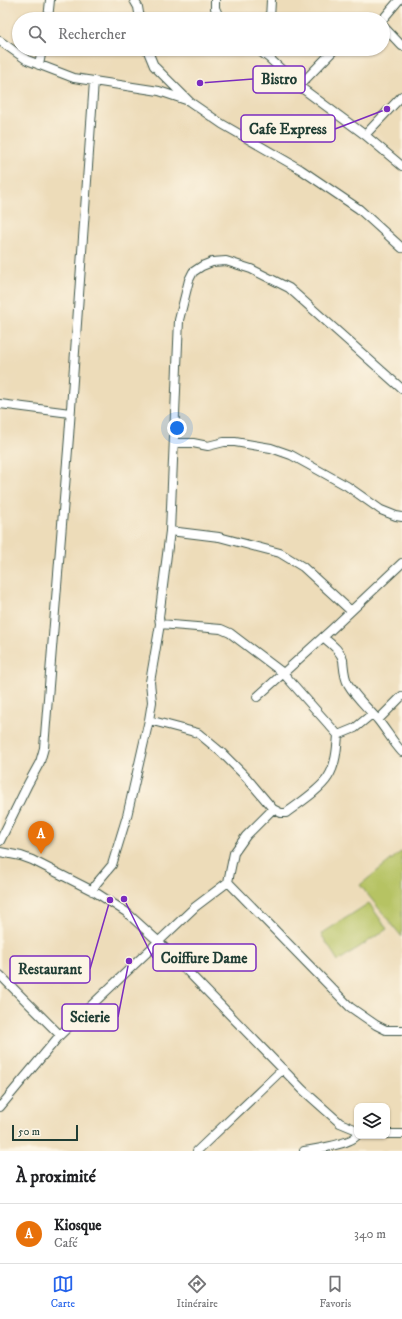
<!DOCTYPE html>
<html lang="fr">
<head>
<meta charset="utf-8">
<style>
	body { margin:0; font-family:"IM FELL DW Pica",serif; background:#f2f2f2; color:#202124 }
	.controls { position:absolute; right:12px; bottom:12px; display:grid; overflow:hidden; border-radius:8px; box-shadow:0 1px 3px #0004 }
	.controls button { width:36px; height:36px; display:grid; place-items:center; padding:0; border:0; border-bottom:1px solid #e0e0e0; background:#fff; color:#202124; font:20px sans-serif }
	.scale { position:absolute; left:12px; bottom:10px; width:66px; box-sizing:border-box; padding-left:4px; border:2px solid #1f3d34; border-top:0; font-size:11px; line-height:14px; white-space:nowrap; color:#1f3d34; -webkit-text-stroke:3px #fcf5e5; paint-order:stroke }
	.you { position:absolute; left:177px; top:428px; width:14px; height:14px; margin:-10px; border:3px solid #fff; border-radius:50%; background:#1a73e8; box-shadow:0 0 0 6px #1a73e833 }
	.badge { display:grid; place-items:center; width:26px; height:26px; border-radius:50%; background:#2563eb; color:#fff; font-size:13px; font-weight:700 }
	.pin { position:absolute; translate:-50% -33px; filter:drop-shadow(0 1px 2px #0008) }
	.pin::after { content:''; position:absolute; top:21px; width:14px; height:12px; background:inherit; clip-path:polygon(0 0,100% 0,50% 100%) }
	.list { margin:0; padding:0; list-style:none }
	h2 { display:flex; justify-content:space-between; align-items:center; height:52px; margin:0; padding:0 16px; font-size:17px }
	h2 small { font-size:13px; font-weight:400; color:#757577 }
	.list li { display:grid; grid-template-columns:26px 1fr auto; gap:12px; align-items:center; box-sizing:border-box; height:60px; padding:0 16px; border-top:1px solid #e0e0e0 }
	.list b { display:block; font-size:15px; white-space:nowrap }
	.list p { margin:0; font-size:13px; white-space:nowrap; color:#757577 }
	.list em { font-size:13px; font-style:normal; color:#757577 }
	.icon { flex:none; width:22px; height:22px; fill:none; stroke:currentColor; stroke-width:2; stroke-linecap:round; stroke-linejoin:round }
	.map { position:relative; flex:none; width:402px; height:1151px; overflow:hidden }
	.search { position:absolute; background:#fff; box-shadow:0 1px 3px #0004; left:12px; right:12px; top:12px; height:44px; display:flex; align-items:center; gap:10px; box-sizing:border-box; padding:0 14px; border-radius:22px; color:#757577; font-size:15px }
	.sheet { height:112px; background:#fff }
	nav { display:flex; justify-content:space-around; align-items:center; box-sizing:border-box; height:56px; border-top:1px solid #e0e0e0; background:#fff; font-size:11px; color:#757577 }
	nav a { display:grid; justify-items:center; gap:2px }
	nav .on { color:#2563eb }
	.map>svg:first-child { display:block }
	.green { fill:#b6c364; stroke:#6a804c }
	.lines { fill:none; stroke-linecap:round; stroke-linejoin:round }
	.minor-casing { stroke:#3e5548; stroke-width:10 }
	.minor { stroke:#fff; stroke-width:8 }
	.leader { fill:none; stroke:#7b2cbf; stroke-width:1.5 }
	.callout-dot { fill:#7b2cbf; stroke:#fcf5e5; stroke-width:1.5 }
	.callout { fill:#fcf5e5; stroke:#7b2cbf; stroke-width:1.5 }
	.callout-label { font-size:15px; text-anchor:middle; font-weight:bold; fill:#1f3d34 }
</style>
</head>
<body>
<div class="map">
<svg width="402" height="1151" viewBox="0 0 402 1151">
	<rect width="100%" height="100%" fill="#fcf5e5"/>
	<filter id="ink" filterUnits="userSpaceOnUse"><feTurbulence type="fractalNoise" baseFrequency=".025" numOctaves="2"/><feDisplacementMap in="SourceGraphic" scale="8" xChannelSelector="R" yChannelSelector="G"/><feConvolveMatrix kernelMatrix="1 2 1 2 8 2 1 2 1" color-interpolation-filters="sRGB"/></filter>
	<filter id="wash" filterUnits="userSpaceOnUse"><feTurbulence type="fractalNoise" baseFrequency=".012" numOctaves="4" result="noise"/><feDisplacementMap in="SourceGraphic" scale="16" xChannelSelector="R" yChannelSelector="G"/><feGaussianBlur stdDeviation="0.9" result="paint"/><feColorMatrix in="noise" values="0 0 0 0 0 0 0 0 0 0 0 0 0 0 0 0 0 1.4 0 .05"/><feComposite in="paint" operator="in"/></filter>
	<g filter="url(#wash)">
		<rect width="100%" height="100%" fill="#eddcb9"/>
		<path class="green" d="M 402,851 L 402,937 L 360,885 Z
			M 369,903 L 387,929 L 338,961 L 321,934 Z"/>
	</g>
	<g filter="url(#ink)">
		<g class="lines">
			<g class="minor-casing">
				<path id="minor" d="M 134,0 L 138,7 L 140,19
					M 215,0 L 215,8 L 220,19
					M 48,19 L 50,0
					M 270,19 L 271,0
					M 365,19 L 369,18 L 373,19
					M 383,19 L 399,0
					M 383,26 L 402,46
					M 0,41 L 27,60 L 74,78 L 159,91 L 189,101
					M 147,49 L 154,66 L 190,102 L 222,124 L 300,169 L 359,209 L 402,248
					M 257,49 L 269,58
					M 270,49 L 269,58 L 299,86 L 365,135 L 402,166
					M 39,65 L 42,49
					M 299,86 L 335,49
					M 365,135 L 402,96
					M 0,404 L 70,413
					M 174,443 L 193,443 L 208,446 L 224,442 L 235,442 L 271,448 L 291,455 L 347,486 L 381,510 L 396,516 L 402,517
					M 170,531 L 219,537 L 280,553 L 303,567 L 351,611
					M 323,637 C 331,644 340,650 343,660 C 344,669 344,677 348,684 C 356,698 368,708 378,720 C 386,730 393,742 402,752
					M 257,697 L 332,629 L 402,563
					M 149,720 L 198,733 L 222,753 L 246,777 L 273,809 L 281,813 L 286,813 C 298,804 321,789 328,777 C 336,765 337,748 338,735 L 283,673 L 230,633 L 221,629 L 160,624 L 159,617 L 170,531 L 179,320 L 189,280 L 193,272 L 202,266 L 212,262 L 226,261 L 251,269 L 289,288 L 402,389
					M 378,720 L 402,696
					M 338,735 L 355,728 L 372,714
					M 0,841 L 28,784 L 40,762 L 44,748 L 69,437 L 94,81
					M 0,852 L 21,856 L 32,860 L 95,892 L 126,912 L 159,942 L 303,1090 L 340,1123 L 357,1130
					M 228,882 L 350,1007 L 376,1025 L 386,1030 L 402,1030
					M 92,891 L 96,884 L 112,865 L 127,816 L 149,720 L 152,702 L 150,682 L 160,624
					M 0,975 L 60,1035
					M 0,1107 L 60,1035 L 195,907 L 228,882 L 234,853 L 246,836 L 273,809
					M 387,1134 L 402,1134
					M 197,1151 L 283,1069
					M 304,1151 C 315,1149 352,1144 357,1135"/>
			</g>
			<use href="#minor" class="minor"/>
		</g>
	</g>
	<path class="leader" d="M200 83L253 79M387 109L335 129M124 899L153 958M110 900L90 969M129 961L118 1017"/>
	<g class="callout-dot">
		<circle cx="200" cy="83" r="4"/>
		<circle cx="387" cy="109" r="4"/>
		<circle cx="124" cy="899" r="4"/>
		<circle cx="110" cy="900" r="4"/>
		<circle cx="129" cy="961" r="4"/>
	</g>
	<g class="callout">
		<rect x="253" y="66" width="52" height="27" rx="4"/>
		<rect x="241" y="115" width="94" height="27" rx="4"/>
		<rect x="153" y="944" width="103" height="27" rx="4"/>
		<rect x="10" y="956" width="80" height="27" rx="4"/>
		<rect x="62" y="1004" width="56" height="27" rx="4"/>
	</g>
	<g class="callout-label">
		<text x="279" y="84">Bistro</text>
		<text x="288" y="134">Cafe Express</text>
		<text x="204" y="963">Coiffure Dame</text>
		<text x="50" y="974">Restaurant</text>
		<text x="90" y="1022">Scierie</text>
	</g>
</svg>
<div class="controls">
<button><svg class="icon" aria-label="layers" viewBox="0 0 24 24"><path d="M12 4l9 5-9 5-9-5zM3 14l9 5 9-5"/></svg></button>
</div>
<div class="scale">50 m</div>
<div class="you"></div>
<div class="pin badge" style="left:41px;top:854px;background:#e8710a">A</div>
<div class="search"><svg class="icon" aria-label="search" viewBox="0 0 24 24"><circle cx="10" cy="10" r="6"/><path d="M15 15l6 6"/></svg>Rechercher</div>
</div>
<section class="sheet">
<h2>À proximité<small></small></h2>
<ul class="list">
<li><span class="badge" style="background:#e8710a">A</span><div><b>Kiosque</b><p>Café</p></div><em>340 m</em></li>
</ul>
</section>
<nav>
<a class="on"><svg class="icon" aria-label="map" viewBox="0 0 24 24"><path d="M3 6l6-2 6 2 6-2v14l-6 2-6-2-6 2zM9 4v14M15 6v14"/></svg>Carte</a>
<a><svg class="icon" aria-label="directions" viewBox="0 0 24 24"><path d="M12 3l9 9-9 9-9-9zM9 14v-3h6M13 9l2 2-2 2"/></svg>Itinéraire</a>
<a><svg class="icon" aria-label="saved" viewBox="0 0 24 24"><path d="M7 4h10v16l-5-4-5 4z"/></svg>Favoris</a>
</nav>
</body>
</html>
